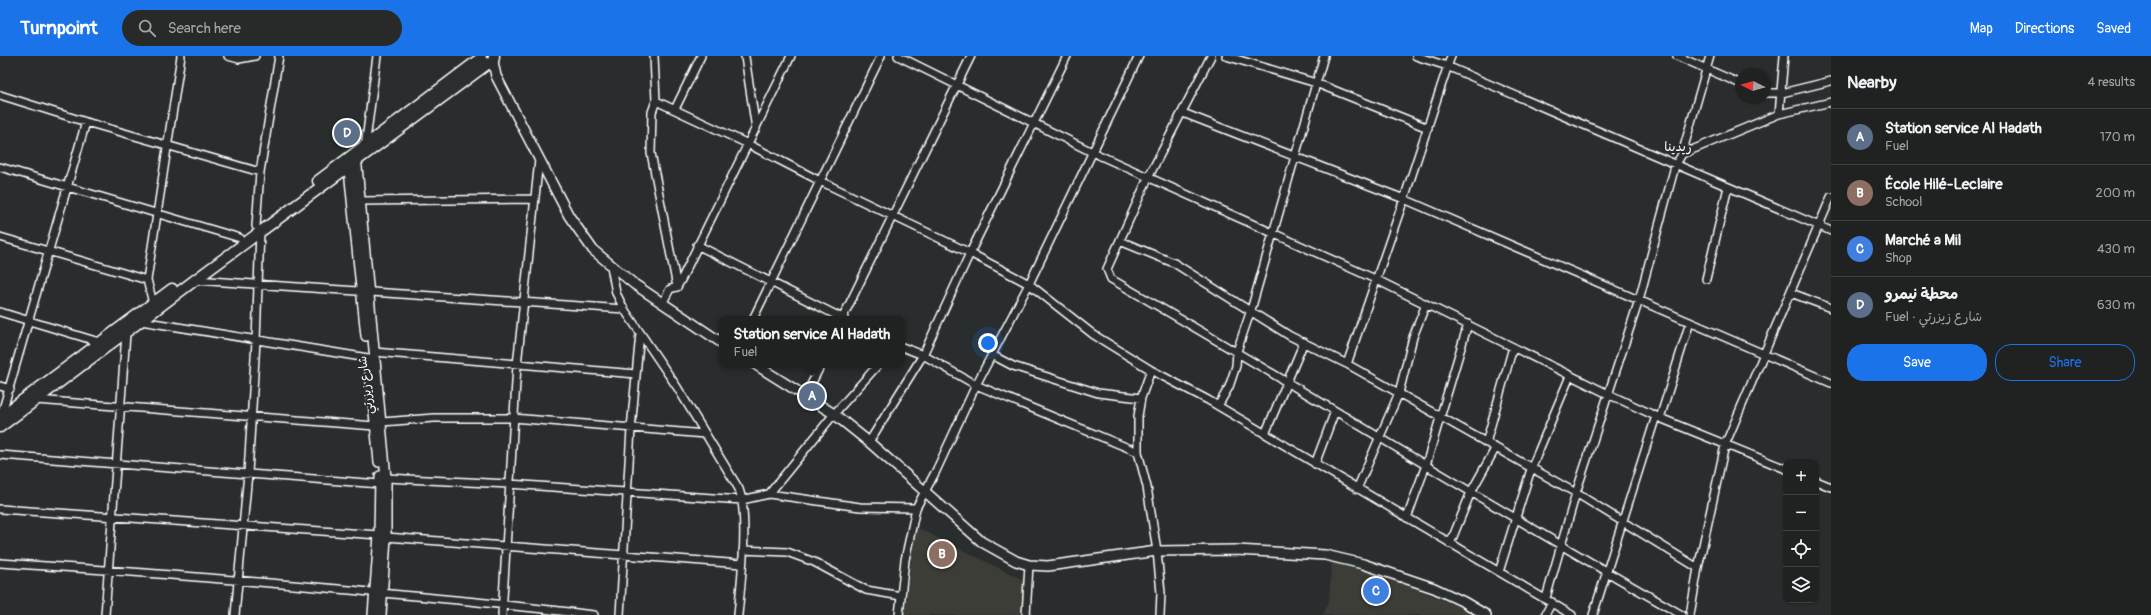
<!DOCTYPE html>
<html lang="en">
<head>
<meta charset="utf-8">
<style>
	body { margin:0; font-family:Pangolin,"Playpen Sans Arabic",sans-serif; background:#282a2a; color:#f1f3f6 }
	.controls { position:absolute; right:12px; bottom:12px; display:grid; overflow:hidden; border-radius:8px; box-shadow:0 1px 3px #0004 }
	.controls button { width:36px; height:36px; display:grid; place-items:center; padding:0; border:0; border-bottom:1px solid #3d3f40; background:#202222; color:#f1f3f6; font:20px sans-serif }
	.compass { position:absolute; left:1735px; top:12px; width:36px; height:36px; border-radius:50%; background:#202222; box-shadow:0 1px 3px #0004; rotate:275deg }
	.you { position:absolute; left:988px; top:287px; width:14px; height:14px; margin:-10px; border:3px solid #fff; border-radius:50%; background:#1a73e8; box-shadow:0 0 0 6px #1a73e833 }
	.badge { display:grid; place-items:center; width:26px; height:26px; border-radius:50%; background:#1a73e8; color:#fff; font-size:13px; font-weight:700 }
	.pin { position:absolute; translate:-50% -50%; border:2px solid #fff; box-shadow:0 1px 4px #0006 }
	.popup { position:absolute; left:719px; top:260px; width:186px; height:52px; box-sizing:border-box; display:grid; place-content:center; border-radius:8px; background:#202222; filter:drop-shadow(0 1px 3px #0005); font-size:13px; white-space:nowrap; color:#a2a4a5 }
	.popup b { font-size:15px; color:#f1f3f6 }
	.popup::after { content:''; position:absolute; left:50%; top:100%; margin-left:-8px; border:8px solid transparent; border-top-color:#202222 }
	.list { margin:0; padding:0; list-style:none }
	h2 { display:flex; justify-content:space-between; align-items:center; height:52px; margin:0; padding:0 16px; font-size:17px }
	h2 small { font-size:13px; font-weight:400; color:#a2a4a5 }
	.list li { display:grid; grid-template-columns:26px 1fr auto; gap:12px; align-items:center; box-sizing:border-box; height:56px; padding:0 16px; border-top:1px solid #3d3f40 }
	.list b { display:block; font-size:15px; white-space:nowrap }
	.list p { margin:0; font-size:13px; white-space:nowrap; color:#a2a4a5 }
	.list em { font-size:13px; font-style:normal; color:#a2a4a5 }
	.actions { display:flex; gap:8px; padding:12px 16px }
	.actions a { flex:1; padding:9px 0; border:1px solid #1a73e8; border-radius:16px; text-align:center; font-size:14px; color:#1a73e8 }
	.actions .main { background:#1a73e8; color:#fff }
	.icon { flex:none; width:22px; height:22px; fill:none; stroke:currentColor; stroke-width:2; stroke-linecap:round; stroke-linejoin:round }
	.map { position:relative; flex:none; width:1831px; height:559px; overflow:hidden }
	header { display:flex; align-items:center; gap:24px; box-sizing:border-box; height:56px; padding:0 20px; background:#1a73e8; color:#fff }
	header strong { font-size:19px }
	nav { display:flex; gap:22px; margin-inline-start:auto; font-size:14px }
	.search { width:280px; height:36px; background:#282a2a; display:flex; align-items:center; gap:10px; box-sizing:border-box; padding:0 14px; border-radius:22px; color:#a2a4a5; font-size:15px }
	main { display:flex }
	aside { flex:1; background:#202222 }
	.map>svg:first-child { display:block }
	.built { fill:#3d3c38 }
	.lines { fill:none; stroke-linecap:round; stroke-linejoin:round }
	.minor-casing { stroke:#fff; stroke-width:10 }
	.tertiary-casing { stroke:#fff; stroke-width:12 }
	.secondary-casing { stroke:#fff; stroke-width:13 }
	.minor { stroke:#2a2d2e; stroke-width:7 }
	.tertiary { stroke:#2a2d2e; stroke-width:9 }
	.secondary { stroke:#2a2d2e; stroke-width:10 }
	.labels { text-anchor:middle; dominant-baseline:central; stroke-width:4; stroke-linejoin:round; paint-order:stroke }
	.street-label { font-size:12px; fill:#fff; stroke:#2a2d2e }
	.neighbourhood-label { font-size:13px; fill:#fff; stroke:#2a2d2e }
</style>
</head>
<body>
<header>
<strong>Turnpoint</strong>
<div class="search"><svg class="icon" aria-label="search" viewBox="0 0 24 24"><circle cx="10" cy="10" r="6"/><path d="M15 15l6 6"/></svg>Search here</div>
<nav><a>Map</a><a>Directions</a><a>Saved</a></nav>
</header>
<main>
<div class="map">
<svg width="1831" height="559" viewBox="0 0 1831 559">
	<rect width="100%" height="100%" fill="#2a2d2e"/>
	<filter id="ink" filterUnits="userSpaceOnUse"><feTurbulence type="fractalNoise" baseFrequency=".025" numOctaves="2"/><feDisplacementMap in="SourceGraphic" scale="8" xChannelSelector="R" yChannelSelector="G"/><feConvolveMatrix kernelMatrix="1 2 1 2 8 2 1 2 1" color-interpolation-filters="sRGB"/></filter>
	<g filter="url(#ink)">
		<path class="built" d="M 916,471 L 1025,525 L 1022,559 L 904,559 Z
			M 1332,506 L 1399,526 L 1462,552 L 1473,559 L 1323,559 L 1329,545 Z"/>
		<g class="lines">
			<g class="minor-casing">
				<path id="minor" d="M 228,0 L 239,3 L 255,0
					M 654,0 L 656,45 L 652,56 L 651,97 L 677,231
					M 898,0 L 1092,96 L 1375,223 L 1608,338 L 1660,362 L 1786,413
					M 1211,0 L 1148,122 L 1107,213 L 1111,223 C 1303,333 1489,450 1682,559
					M 1226,0 L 1316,27 L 1428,72
					M 1416,0 L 1447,10 L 1831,175
					M 1677,0 L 1741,28
					M 745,1 L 756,73
					M 1765,37 L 1782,37 L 1831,25
					M 0,39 L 86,66 L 260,116
					M 656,45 L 748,88 L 820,125 L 970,197 L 1029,228 L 1094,279 L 1151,314 L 1208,344 L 1572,559
					M 675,53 L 701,0
					M 1183,57 L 1404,143 L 1831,327
					M 1779,58 L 1784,0
					M 365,92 L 377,0
					M 1682,98 L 1779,58 L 1831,46
					M 0,111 L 240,182
					M 360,145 L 533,143
					M 256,170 L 260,116 L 279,0
					M 0,181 L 147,224
					M 1120,185 L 1174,207 L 1290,280 L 1347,308 L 1576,437 L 1698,512
					M 697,189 L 844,263
					M 611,210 L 616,237 L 624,253 L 677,331 L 739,433 C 749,462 741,526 738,559
					M 1706,223 L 1728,131
					M 195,224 L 624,253
					M 1791,237 L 1831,252
					M 663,246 L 670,233 L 677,231 L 682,222 L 791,0
					M 153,247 L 147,224 L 181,0
					M 0,256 L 99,286
					M 753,263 L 881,0
					M 842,263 L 971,0
					M 141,265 L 368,302
					M 902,291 L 923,299 L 976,329 L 1138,396
					M 374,296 L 636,318
					M 992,299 L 1013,310 L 1098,337 L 1141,342
					M 1347,308 L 1404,143 L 1451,0
					M 1151,314 L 1141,342 L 1138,360 L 1138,396 L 1147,431 L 1157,495 L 1161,537 L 1160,559
					M 0,330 L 10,333
					M 805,340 L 821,309
					M 36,344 L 375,370
					M 1218,350 L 1229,331 L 1236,310 L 1237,295 L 1251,254 L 1324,0
					M 1,360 L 86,66
					M 1660,362 L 1690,266
					M 382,366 L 434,362 L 513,362 L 705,378
					M 1265,378 L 1304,286
					M 869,386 L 923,299 L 970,197 L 1067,0
					M 1486,387 L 1513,291
					M 0,399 L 380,428
					M 1315,408 L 1335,355
					M 386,422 L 509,428 L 742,444 L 769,438 L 860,451 L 916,452
					M 1816,425 L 1831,431
					M 1357,433 L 1399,337 L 1413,281 L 1426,248
					M 769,438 L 834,358 L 878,309
					M 0,453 L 379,479
					M 1407,462 L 1426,409 L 1468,268
					M 386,481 L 742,508
					M 1450,488 L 1471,436 L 1495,393
					M 743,494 L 787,496 L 814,506 L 866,534 L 901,540
					M 0,507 C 113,514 226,523 338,533 C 424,541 509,548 594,559
					M 1499,516 L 1531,413 L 1570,320
					M 1546,542 L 1576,437 L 1639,244 L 1675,110 L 1682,98 L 1710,0
					M 105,559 L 126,278
					M 235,559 L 248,417 L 256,285 L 260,175
					M 502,559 L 517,309 L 539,104
					M 620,559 L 631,373 L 640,277
					M 899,559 L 905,504 L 916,452 L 936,415 L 976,329 L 1029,228 L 1139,0
					M 1026,559 L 1029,509
					M 1545,559 L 1552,546
					M 1593,559 L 1656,360
					M 1690,559 L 1698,512 L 1725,389 L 1831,141"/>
			</g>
			<g class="tertiary-casing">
				<path id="tertiary" d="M 493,6 L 496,20 L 569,160 L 593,194 L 634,228 L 722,287
					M 356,100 L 386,422 L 386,481 L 381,559
					M 348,104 L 366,280
					M 369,307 L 379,406
					M 756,309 L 834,358 L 869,386 L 982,486 L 1016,505 L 1029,509 L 1048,510 L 1157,495 L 1236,494 L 1325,499 L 1363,508 L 1434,532 L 1464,546 L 1486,559
					M 373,559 L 379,479 L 380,420"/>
			</g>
			<g class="secondary-casing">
				<path id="secondary" d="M 482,6 L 490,8 L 493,6 L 494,0
					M 318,125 L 481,2
					M 0,361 L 172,233
					M 0,371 L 195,224 L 486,9"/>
			</g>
			<use href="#minor" class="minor"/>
			<use href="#tertiary" class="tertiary"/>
			<use href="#secondary" class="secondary"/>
		</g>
	</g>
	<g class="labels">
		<g class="street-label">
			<text transform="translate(366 329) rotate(-97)">شارع زيزرتي</text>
		</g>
		<g class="neighbourhood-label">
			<text x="1678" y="91">ريدينا</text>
		</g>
	</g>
</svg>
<div class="controls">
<button>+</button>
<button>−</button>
<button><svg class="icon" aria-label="locate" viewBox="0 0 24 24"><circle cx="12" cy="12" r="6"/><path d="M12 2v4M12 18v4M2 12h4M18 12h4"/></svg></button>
<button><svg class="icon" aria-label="layers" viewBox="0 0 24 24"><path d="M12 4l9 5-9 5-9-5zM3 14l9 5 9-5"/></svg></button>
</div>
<svg class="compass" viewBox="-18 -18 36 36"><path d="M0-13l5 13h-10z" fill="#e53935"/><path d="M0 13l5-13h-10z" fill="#a2a4a5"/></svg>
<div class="you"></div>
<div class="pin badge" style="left:812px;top:340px;background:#5c6f8a">A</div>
<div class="popup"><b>Station service Al Hadath</b>Fuel</div>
<div class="pin badge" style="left:942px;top:498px;background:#8d6e63">B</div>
<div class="pin badge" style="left:1376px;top:535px;background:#3f7fe0">C</div>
<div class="pin badge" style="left:347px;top:77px;background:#5c6f8a">D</div>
</div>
<aside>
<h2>Nearby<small>4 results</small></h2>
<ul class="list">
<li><span class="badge" style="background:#5c6f8a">A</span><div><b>Station service Al Hadath</b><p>Fuel</p></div><em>170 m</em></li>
<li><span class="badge" style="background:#8d6e63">B</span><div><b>École Hilé-Leclaire</b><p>School</p></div><em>200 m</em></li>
<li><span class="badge" style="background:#3f7fe0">C</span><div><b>Marché a Mil</b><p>Shop</p></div><em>430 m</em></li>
<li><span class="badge" style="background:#5c6f8a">D</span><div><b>محطة نيمرو</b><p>Fuel · شارع زيزرتي</p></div><em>630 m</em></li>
</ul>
<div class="actions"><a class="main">Save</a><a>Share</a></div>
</aside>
</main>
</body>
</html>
